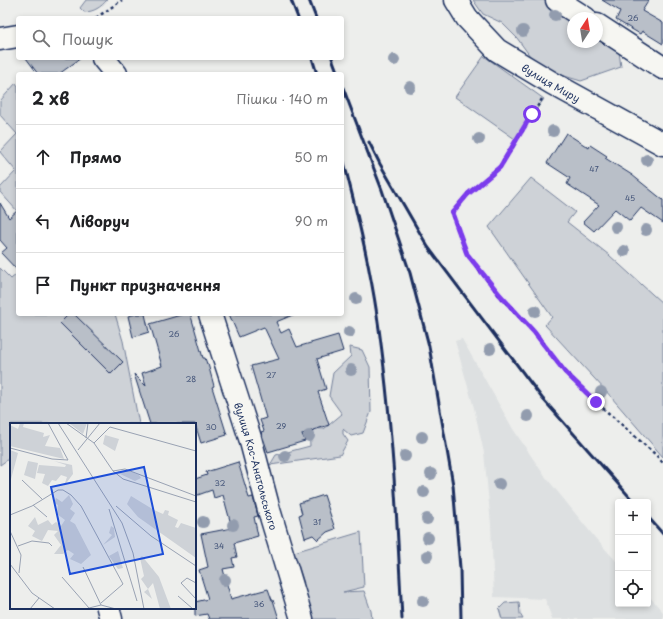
<!DOCTYPE html>
<html lang="uk">
<head>
<meta charset="utf-8">
<style>
	body { margin:0; font-family:"Playpen Sans",sans-serif; background:#f2f2f2; color:#202124 }
	.controls { position:absolute; right:12px; bottom:12px; display:grid; overflow:hidden; border-radius:4px; box-shadow:0 2px 6px #0003 }
	.controls button { width:36px; height:36px; display:grid; place-items:center; padding:0; border:0; border-bottom:1px solid #e0e0e0; background:#fff; color:#202124; font:20px sans-serif }
	.compass { position:absolute; left:567px; top:12px; width:36px; height:36px; border-radius:50%; background:#fff; box-shadow:0 2px 6px #0003; rotate:12deg }
	.stop { position:absolute; width:12px; height:12px; margin:-9px; border:3px solid #7c3aed; border-radius:50%; background:#fff }
	.stop.end { background:#7c3aed; border-color:#fff; box-shadow:0 1px 4px #0008 }
	.list { margin:0; padding:0; list-style:none }
	h2 { display:flex; justify-content:space-between; align-items:center; height:52px; margin:0; padding:0 16px; font-size:17px }
	h2 small { font-size:13px; font-weight:400; color:#757577 }
	.list li { display:grid; grid-template-columns:26px 1fr auto; gap:12px; align-items:center; box-sizing:border-box; height:64px; padding:0 16px; border-top:1px solid #e0e0e0 }
	.list b { display:block; font-size:15px; white-space:nowrap }
	.list em { font-size:13px; font-style:normal; color:#757577 }
	.icon { flex:none; width:22px; height:22px; fill:none; stroke:currentColor; stroke-width:2; stroke-linecap:round; stroke-linejoin:round }
	.map { position:relative; flex:none; width:663px; height:619px; overflow:hidden }
	.search { position:absolute; background:#fff; box-shadow:0 2px 6px #0003; left:16px; top:16px; width:328px; height:44px; display:flex; align-items:center; gap:10px; box-sizing:border-box; padding:0 14px; border-radius:4px; color:#757577; font-size:15px }
	.panel { position:absolute; background:#fff; box-shadow:0 2px 6px #0003; left:16px; top:72px; width:328px; height:244px; border-radius:4px }
	.map>svg:first-child { display:block }
	.built { fill:#dde0e1 }
	.green { fill:#ced2d7; stroke:#74809a }
	.building { fill:#b9bfc8; stroke:#1b2f5e }
	.lines { fill:none; stroke-linecap:round; stroke-linejoin:round }
	.minor-casing { stroke:#1b2f5e; stroke-width:25 }
	.path { stroke:#1b2f5e; stroke-width:2.5; stroke-dasharray:3 3; stroke-linecap:butt }
	.minor { stroke:#f6f6f2; stroke-width:22 }
	.rail { stroke:#1b2f5e; stroke-width:3 }
	.tree { fill:#929cae }
	.route { stroke:#7c3aed; stroke-width:5 }
	.labels { text-anchor:middle; dominant-baseline:central; stroke-width:3.5; stroke-linejoin:round; paint-order:stroke }
	.number-label { font-size:8px; fill:#425378 }
	.street-label { font-size:10px; fill:#1b2f5e; stroke:#f6f6f2 }
	.inset-road { fill:none; stroke:#99a2b3; stroke-width:1 }
	.view { fill:#1d4ed8; fill-opacity:0.15; stroke:#1d4ed8; stroke-width:2 }
	.inset-edge { fill:none; stroke:#1b2f5e; stroke-width:2 }
</style>
</head>
<body>
<div class="map">
<svg width="663" height="619" viewBox="0 0 663 619">
	<rect width="100%" height="100%" fill="#edeeec"/>
	<filter id="ink" filterUnits="userSpaceOnUse"><feTurbulence type="fractalNoise" baseFrequency=".025" numOctaves="2"/><feDisplacementMap in="SourceGraphic" scale="8" xChannelSelector="R" yChannelSelector="G"/><feConvolveMatrix kernelMatrix="1 2 1 2 8 2 1 2 1" color-interpolation-filters="sRGB"/></filter>
	<g filter="url(#ink)">
		<path class="built" d="M 462,339 L 513,429 L 544,475 L 596,539 L 618,563 L 618,604 L 648,604 L 648,595 L 663,612 L 663,619 L 552,619 L 545,599 L 494,597 L 491,524 L 484,453 L 474,408 L 455,341 Z"/>
		<path class="green" d="M 86,0 L 107,0 C 101,7 94,12 84,12 L 80,8 Z
			M 473,0 L 551,0 L 573,20 L 573,42 L 597,42 L 597,28 L 618,44 L 621,67 L 581,81 L 548,71 L 530,56 L 517,38 L 502,23 L 483,14 Z
			M 484,56 L 544,99 L 515,139 L 455,97 Z
			M 16,83 L 18,86 L 18,212 L 0,192 L 0,188 L 16,171 L 0,152 L 17,134 L 0,115 L 0,101 Z
			M 531,178 L 575,212 L 567,222 L 609,255 L 663,304 L 663,457 L 605,390 L 545,325 L 552,317 L 489,227 Z
			M 0,268 L 11,279 L 18,273 L 18,314 L 115,314 L 123,341 L 139,424 L 11,424 L 11,457 L 0,465 Z
			M 350,347 L 362,350 L 370,367 L 371,412 L 363,433 L 351,436 L 343,429 L 343,434 L 348,441 L 340,455 L 270,465 L 276,455 L 310,446 L 309,428 L 324,429 L 342,414 L 329,396 L 333,373 L 351,356 Z
			M 361,532 L 364,587 L 343,592 L 364,591 L 371,611 L 372,619 L 311,619 L 298,584 L 304,583 L 294,552 Z
			M 519,602 L 520,614 L 523,619 L 502,619 L 499,609 L 505,603 Z"/>
		<path class="building" d="M 602,0 L 649,0 L 642,11 L 663,23 L 663,44 L 642,31 L 640,34 L 616,20 L 620,11 Z
			M 26,58 L 81,58 L 59,74 L 38,74 Z
			M 566,133 L 589,148 L 590,145 L 607,156 L 605,158 L 632,175 L 663,200 L 663,223 L 641,208 L 630,221 L 615,209 L 594,231 L 583,222 L 599,205 L 567,184 L 570,178 L 547,163 Z
			M 0,203 L 9,218 L 18,210 L 18,271 L 1,253 L 7,248 L 0,240 Z
			M 69,314 L 74,314 L 123,362 L 111,374 L 60,323 Z
			M 136,314 L 145,314 L 149,332 L 133,337 L 128,316 Z
			M 184,314 L 189,314 L 191,316 L 203,358 L 205,358 L 207,364 L 208,364 L 214,386 L 212,387 L 227,435 L 201,443 L 195,424 L 150,424 L 134,374 L 146,386 L 142,373 L 162,366 L 150,324 Z
			M 229,314 L 295,314 L 276,322 L 281,333 L 289,329 L 297,347 L 338,335 L 343,351 L 317,359 L 326,389 L 318,392 L 329,425 L 302,434 L 305,441 L 268,452 L 261,432 L 264,431 L 260,420 L 266,418 L 251,366 L 279,359 L 264,327 L 239,337 Z
			M 238,462 L 249,498 L 253,497 L 258,516 L 254,517 L 258,536 L 234,543 L 237,557 L 232,558 L 234,567 L 223,569 L 231,599 L 268,589 L 272,600 L 273,600 L 279,619 L 209,619 L 207,614 L 195,616 L 195,602 L 208,599 L 199,570 L 208,567 L 201,534 L 232,528 L 223,495 L 214,498 L 212,490 L 195,496 L 195,479 L 207,475 L 206,472 Z
			M 324,495 L 335,529 L 327,532 L 318,540 L 313,535 L 305,538 L 299,515 L 302,514 L 299,503 Z"/>
		<g class="lines">
			<g class="minor-casing">
				<g id="minor">
					<path id="s1" d="M 456,0 L 467,18 L 497,50 L 552,83 L 663,144"/>
					<path d="M 557,0 L 585,18"/>
					<path d="M 597,25 L 663,68"/>
					<path d="M 0,39 L 18,36"/>
					<path d="M 103,58 L 116,74"/>
					<path id="s2" d="M 210,314 L 250,438 L 269,510 L 302,619"/>
					<path d="M 108,608 L 111,619"/>
				</g>
			</g>
			<path class="path" d="M 96,18 L 122,0
				M 542,99 L 500,167 L 468,194 L 452,213 L 467,254 L 499,295 L 534,332 L 565,372 L 596,402 L 656,455 L 663,463"/>
			<use href="#minor" class="minor"/>
			<path class="rail" d="M 291,0 L 298,18
				M 309,0 L 316,18
				M 312,58 L 317,74
				M 332,58 L 338,74
				M 342,85 L 382,190 L 410,273 L 429,346 L 453,485 L 460,568 L 461,619
				M 369,142 L 380,164 L 428,247 L 542,398 L 634,502
				M 342,155 C 356,208 369,261 377,315 C 392,416 397,517 402,619
				M 648,517 L 663,534"/>
		</g>
		<g class="tree">
			<circle cx="555" cy="15" r="6"/>
			<circle cx="523" cy="31" r="6"/>
			<circle cx="394" cy="60" r="6"/>
			<circle cx="410" cy="87" r="6"/>
			<circle cx="553" cy="131" r="6"/>
			<circle cx="479" cy="139" r="6"/>
			<circle cx="647" cy="160" r="6"/>
			<circle cx="616" cy="227" r="6"/>
			<circle cx="646" cy="230" r="6"/>
			<circle cx="624" cy="251" r="6"/>
			<circle cx="356" cy="299" r="6"/>
			<circle cx="535" cy="311" r="6"/>
			<circle cx="349" cy="332" r="6"/>
			<circle cx="490" cy="349" r="6"/>
			<circle cx="351" cy="370" r="6"/>
			<circle cx="601" cy="392" r="6"/>
			<circle cx="528" cy="416" r="6"/>
			<circle cx="309" cy="436" r="6"/>
			<circle cx="422" cy="437" r="6"/>
			<circle cx="285" cy="456" r="6"/>
			<circle cx="405" cy="456" r="6"/>
			<circle cx="431" cy="474" r="6"/>
			<circle cx="499" cy="484" r="6"/>
			<circle cx="424" cy="492" r="6"/>
			<circle cx="427" cy="519" r="6"/>
			<circle cx="203" cy="522" r="6"/>
			<circle cx="233" cy="525" r="6"/>
			<circle cx="428" cy="538" r="6"/>
			<circle cx="427" cy="556" r="6"/>
			<circle cx="225" cy="580" r="6"/>
			<circle cx="423" cy="601" r="6"/>
		</g>
	</g>
	<g class="lines" filter="url(#ink)">
		<path class="route" d="M 532,114 L 500,167 L 468,194 L 452,213 L 467,254 L 500,295 L 534,332 L 565,372 L 596,402"/>
	</g>
	<g class="labels">
		<g class="number-label">
			<text x="633" y="18">26</text>
			<text x="594" y="169">47</text>
			<text x="630" y="198">45</text>
			<text x="174" y="334">26</text>
			<text x="271" y="375">27</text>
			<text x="191" y="379">28</text>
			<text x="281" y="426">29</text>
			<text x="211" y="427">30</text>
			<text x="220" y="483">32</text>
			<text x="317" y="522">31</text>
			<text x="219" y="546">34</text>
			<text x="259" y="604">36</text>
		</g>
		<g class="street-label">
			<text stroke="none"><textPath href="#s1" startOffset="128">вулиця Миру</textPath></text>
			<text stroke="none"><textPath href="#s2" startOffset="159">вулиця Кос-Анатольського</textPath></text>
		</g>
	</g>
	<g transform="translate(10 423)">
		<rect width="186" height="186" fill="#edeeec"/>
		<path d="M 10,0 L 14,0 L 13,4 L 34,10 L 33,14 L 40,12 L 35,23 L 50,25 L 54,36 L 0,23 L 0,2 L 8,6 ZM 59,0 L 77,0 L 73,11 L 64,4 ZM 95,12 L 109,16 L 105,28 L 93,21 ZM 0,27 L 8,30 L 0,60 ZM 18,38 L 28,40 L 25,56 L 14,52 ZM 44,38 L 62,42 L 63,51 L 54,63 L 57,54 L 51,52 L 46,58 L 42,57 L 38,63 L 32,60 L 35,51 L 27,50 L 29,42 L 55,44 L 56,42 ZM 118,47 L 129,52 L 131,55 L 125,58 L 108,50 L 108,48 ZM 59,72 L 63,81 L 60,86 L 65,90 L 60,98 L 65,101 L 81,132 L 71,141 L 60,136 L 64,131 L 58,127 L 53,131 L 44,131 L 51,122 L 44,112 L 48,108 L 38,107 L 32,118 L 22,113 L 25,108 L 18,103 L 25,94 L 28,102 L 38,97 L 42,102 L 46,99 L 51,103 L 55,97 L 47,91 L 48,82 L 44,80 L 46,75 L 52,79 ZM 121,73 L 144,87 L 153,91 L 155,87 L 159,88 L 158,92 L 168,97 L 165,104 L 168,105 L 171,100 L 186,105 L 186,135 L 128,94 L 117,81 ZM 101,103 L 104,105 L 105,114 L 93,122 L 102,112 L 99,110 ZM 108,128 L 113,145 L 108,146 L 99,133 ZM 132,133 L 149,154 L 161,186 L 150,186 L 143,160 L 138,166 L 142,176 L 134,169 L 138,166 L 131,156 L 134,153 L 130,135 Z" fill="#ced2d7"/>
		<path class="inset-road" d="M 48,0 L 112,100 L 123,130 L 134,186M 56,0 L 84,20M 76,15 L 78,0M 0,25 L 42,36 L 58,37 L 38,0M 68,27 L 90,0M 186,28 L 100,4 L 84,20 L 103,48 L 115,46 L 186,73M 103,48 L 113,56 L 186,79M 12,57 L 32,76M 23,82 L 37,94M 106,83 L 141,113 L 186,143M 99,86 L 127,178M 0,92 L 22,83 L 48,67 L 53,67 L 61,72 L 71,83 L 113,161 L 91,180M 0,108 L 11,132 L 9,150M 8,123 L 22,118 L 39,120 L 42,123M 0,141 L 22,170 L 45,186M 73,144 L 91,182M 52,154 L 79,185M 186,160 L 177,155 L 171,160 L 186,176M 168,173 L 183,186M 91,182 L 106,186M 20,186 L 29,175M 75,186 L 91,182"/>
		<path class="view" d="M 134,44 L 153,131 L 60,151 L 41,64 Z"/>
		<rect width="186" height="186" class="inset-edge"/>
	</g>
</svg>
<div class="controls">
<button>+</button>
<button>−</button>
<button><svg class="icon" aria-label="locate" viewBox="0 0 24 24"><circle cx="12" cy="12" r="6"/><path d="M12 2v4M12 18v4M2 12h4M18 12h4"/></svg></button>
</div>
<svg class="compass" viewBox="-18 -18 36 36"><path d="M0-13l5 13h-10z" fill="#e53935"/><path d="M0 13l5-13h-10z" fill="#757577"/></svg>
<div class="stop" style="left:532px;top:114px"></div>
<div class="stop end" style="left:596px;top:402px"></div>
<div class="search"><svg class="icon" aria-label="search" viewBox="0 0 24 24"><circle cx="10" cy="10" r="6"/><path d="M15 15l6 6"/></svg>Пошук</div>
<section class="panel">
<h2>2 хв<small>Пішки · 140 m</small></h2>
<ul class="list">
<li><svg class="icon" aria-label="ahead" viewBox="0 0 24 24"><path d="M12 20V5M6 11l6-6 6 6"/></svg><div><b>Прямо</b></div><em>50 m</em></li>
<li><svg class="icon" aria-label="left" viewBox="0 0 24 24"><path d="M17 20v-9H6M10 6l-5 5 5 5"/></svg><div><b>Ліворуч</b></div><em>90 m</em></li>
<li><svg class="icon" aria-label="arrive" viewBox="0 0 24 24"><path d="M6 21V4h12l-3 4 3 4H6"/></svg><div><b>Пункт призначення</b></div></li>
</ul>
</section>
</div>
</body>
</html>
